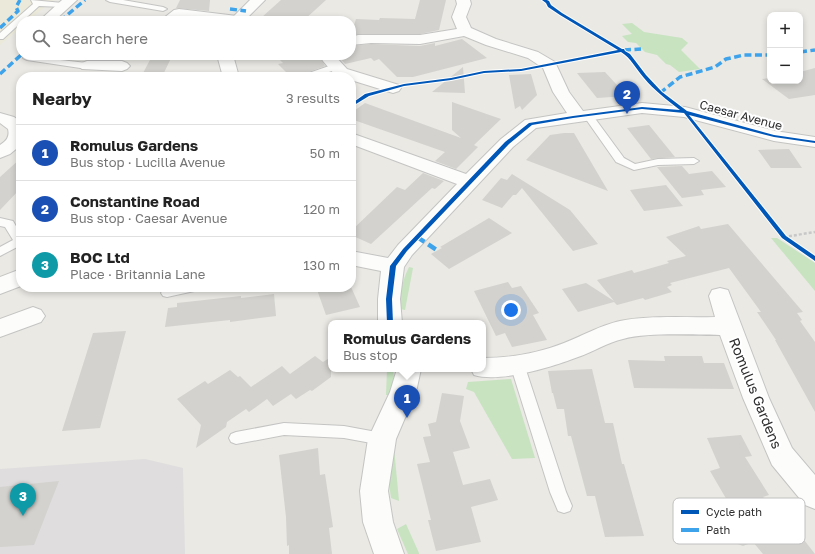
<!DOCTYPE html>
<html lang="en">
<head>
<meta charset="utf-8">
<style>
	body { margin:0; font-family:"Golos Text",sans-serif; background:#f2f2f2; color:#222 }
	.controls { position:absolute; right:12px; top:12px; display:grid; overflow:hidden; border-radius:8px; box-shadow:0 2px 6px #0003 }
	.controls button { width:36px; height:36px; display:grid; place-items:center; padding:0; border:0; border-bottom:1px solid #e0e0e0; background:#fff; color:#222; font:20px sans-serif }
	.you { position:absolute; left:511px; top:310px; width:14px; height:14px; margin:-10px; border:3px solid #fff; border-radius:50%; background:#1a73e8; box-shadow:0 0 0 6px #1a73e833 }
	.badge { display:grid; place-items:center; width:26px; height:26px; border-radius:50%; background:#db2777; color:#fff; font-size:13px; font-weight:700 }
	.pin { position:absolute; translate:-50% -33px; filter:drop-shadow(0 1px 2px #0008) }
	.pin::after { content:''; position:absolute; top:21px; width:14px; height:12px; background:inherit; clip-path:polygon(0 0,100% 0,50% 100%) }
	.popup { position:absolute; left:328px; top:320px; width:158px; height:52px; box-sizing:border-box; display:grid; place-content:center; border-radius:8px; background:#fff; filter:drop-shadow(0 1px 3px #0005); font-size:13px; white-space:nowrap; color:#767676 }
	.popup b { font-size:15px; color:#222 }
	.popup::after { content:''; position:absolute; left:50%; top:100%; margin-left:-8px; border:8px solid transparent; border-top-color:#fff }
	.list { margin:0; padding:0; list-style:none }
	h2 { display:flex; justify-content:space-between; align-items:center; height:52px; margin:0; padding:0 16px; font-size:17px }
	h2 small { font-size:13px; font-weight:400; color:#767676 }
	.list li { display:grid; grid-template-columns:26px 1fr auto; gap:12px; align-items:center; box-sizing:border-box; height:56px; padding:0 16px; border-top:1px solid #e0e0e0 }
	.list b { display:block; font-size:15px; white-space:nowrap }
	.list p { margin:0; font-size:13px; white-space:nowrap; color:#767676 }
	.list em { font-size:13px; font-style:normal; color:#767676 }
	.icon { flex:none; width:22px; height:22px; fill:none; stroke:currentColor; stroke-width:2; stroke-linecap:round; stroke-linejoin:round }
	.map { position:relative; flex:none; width:815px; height:554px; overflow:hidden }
	.search { position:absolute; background:#fff; box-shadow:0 2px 6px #0003; left:16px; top:16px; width:340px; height:44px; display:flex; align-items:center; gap:10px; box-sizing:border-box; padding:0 14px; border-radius:16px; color:#767676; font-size:15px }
	.panel { position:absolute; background:#fff; box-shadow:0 2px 6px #0003; left:16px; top:72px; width:340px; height:220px; border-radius:16px }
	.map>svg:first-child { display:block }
	.industrial { fill:#dfddde }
	.education { fill:#ebeada }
	.green { fill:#c7e3c0 }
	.building { fill:#d3d2ce }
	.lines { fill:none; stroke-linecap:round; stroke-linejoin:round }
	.lane-casing { stroke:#c4c4c3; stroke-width:2 }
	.street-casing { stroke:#c4c4c3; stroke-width:2 }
	.secondary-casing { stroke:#c4c4c3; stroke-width:2 }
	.path { stroke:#c8c8c8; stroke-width:2.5; stroke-dasharray:3 2; stroke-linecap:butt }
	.lane { fill:#fcfcfb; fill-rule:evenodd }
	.street { fill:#fcfcfb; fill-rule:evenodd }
	.secondary { fill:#fcfcfb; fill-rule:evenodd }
	.quiet-far1 { stroke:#3ea3eb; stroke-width:3.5; stroke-dasharray:7 3.5; stroke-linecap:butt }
	.quiet { stroke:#3ea3eb; stroke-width:4.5; stroke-dasharray:9 4.5; stroke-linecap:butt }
	.cycleway-casing { stroke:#fff; stroke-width:2 }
	.cycleway { fill:#0057b8; fill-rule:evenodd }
	.labels { text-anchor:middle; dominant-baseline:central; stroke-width:4; stroke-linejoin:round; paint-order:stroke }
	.far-street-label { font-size:12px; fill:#2d2d2d; stroke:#fff }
	.street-label { font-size:14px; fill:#2d2d2d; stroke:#fff }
	.key { fill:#fff; stroke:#c0c0c0; stroke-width:1 }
	.key-label { font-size:11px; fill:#2d2d2d }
</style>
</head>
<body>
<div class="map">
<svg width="815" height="554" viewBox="0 0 815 554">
	<rect width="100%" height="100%" fill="#eae9e4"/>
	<path class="industrial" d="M 145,459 L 183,468 L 185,554 L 0,554 L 0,469 Z"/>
	<path class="education" d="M 0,0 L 53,0 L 28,21 L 21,21 L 21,27 L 0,45 Z"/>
	<path class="green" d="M 632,23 L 644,32 L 682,38 L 688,43 L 681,50 L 700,69 L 679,72 L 670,65 L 666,64 L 657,55 L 645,52 L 636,43 L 628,42 L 622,36 L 632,34 L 622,24 Z
		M 771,238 L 777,238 L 815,263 L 815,291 Z
		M 409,267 L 413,268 L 405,310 L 400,309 C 400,293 402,281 409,267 Z
		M 387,369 L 393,369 L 394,377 L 390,395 L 386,395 Z
		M 511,379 L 535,458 L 512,459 L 474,392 L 466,389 L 468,382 Z
		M 394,448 L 399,501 L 391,498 L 389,483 Z
		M 406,524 L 419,553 L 419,554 L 408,554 L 397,529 Z"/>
	<path class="building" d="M 180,0 L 210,0 L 209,11 L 176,8 Z
		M 281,0 L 326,0 L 303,21 L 288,21 L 262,17 Z
		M 420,0 L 446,0 L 439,30 L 420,34 L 358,34 L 351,35 L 356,19 L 379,20 L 380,18 L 415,19 Z
		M 462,39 L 487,58 L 413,77 L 397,77 L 379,59 L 374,61 L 371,58 L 345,64 L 338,56 L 338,55 L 351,55 L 351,46 L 371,44 L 420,46 L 435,43 L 435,46 Z
		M 275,55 L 319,55 L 325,66 L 303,74 L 301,77 L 291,77 L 278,64 L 283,63 Z
		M 152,56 L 172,56 L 162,77 L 141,77 Z
		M 463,67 L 465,93 L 432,92 Z
		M 815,68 L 815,95 L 789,99 L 762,79 L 770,78 L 770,81 L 800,81 L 800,72 Z
		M 605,72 L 627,96 L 597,98 L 577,73 Z
		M 531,74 L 537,95 L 522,110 L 520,106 L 515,109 L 509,75 Z
		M 452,102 L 501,119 L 474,145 L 478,147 L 456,169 L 435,161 L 445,152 L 351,119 L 351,113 L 365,103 L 461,138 L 452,130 Z
		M 649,125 L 675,157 L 651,159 L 627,128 Z
		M 564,133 L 574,133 L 608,191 L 526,160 L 550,135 Z
		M 789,149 L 802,168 L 771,168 L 758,150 Z
		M 21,158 L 21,188 L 0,210 L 0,177 Z
		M 682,166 L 689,174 L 712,171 L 726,187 L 701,190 L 704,195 L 682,198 L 657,167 Z
		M 423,173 L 444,181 L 435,189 L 432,188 L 371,244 L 351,235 L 351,231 L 397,187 L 405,190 Z
		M 512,174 L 570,210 L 598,244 L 573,251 L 522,188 L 516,195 L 513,195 L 502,208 L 482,200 L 501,178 L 507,180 Z
		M 666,185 L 683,206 L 644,211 L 630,190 Z
		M 489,218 L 512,233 L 449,269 L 431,254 L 442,248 L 440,247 Z
		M 728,224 L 803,312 L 797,313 L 802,320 L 800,321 L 815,342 L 815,412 L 775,340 L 776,340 L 757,312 L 761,312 L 729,268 L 670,283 L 672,285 L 667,287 L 672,292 L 645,300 L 643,298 L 617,305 L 614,302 L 578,312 L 562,289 L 586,283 L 614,301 L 597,280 L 632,270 L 634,273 L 669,263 L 667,261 L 686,256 L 666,237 L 699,226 L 701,229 Z
		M 508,282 L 512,288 L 521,286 L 539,313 L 533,315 L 547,340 L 512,347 L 505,333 L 496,336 L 474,291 Z
		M 316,287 L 351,287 L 360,307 L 326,315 Z
		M 274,294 L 276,316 L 230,322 L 230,320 L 165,327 L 168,308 L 177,307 L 177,303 L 241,296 L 241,298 Z
		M 126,331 L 100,428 L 62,431 L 93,333 Z
		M 315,356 L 323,362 L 331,357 L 331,377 L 312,391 L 310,390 L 296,399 L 291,394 L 273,406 L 267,399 L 249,412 L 246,409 L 227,422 L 226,427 L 196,448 L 201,425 L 177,399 L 205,381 L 208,384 L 230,370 L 238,377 L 240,376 L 251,387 L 282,366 L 290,374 Z
		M 664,356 L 702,356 L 704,363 L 724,363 L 734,389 L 634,388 L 628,360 L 665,361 Z
		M 592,369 L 605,423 L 613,423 L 622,464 L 624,464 L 644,536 L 605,537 L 595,496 L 587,496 L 571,436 L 568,436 L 564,409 L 557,409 L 553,393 L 552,393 L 548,371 Z
		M 442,393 L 464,396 L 460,421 L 470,448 L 453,452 L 463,485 L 490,479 L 498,500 L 471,507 L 481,542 L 436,551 L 428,520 L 431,520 L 417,464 L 430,462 L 423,437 L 431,436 L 428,424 L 436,422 Z
		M 741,435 L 752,456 L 745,457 L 769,495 L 763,497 L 790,528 L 794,527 L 815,554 L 763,554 L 753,542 L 743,546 L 732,542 L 725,531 L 738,519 L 710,471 L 720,468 L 707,438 Z
		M 318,448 L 320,475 L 325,474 L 333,527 L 329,528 L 332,554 L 289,554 L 289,545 L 287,546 L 286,517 L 279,455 Z
		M 59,481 L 34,545 L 0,547 L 0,487 Z"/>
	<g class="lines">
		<g class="lane-casing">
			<path id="lane" d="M 31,0 L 63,3 L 67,5 L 63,7 L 39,6 L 3,39 L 0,39 L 0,33 L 33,4 Z
				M 106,0 L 123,0 L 163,7 L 167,9 L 163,11 L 110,2 Z
				M 24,56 L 87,63 L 91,66 L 87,69 L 27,60 L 23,58 Z
				M 335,64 L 338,65 L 339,67 L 338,69 L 314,77 L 302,77 L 303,75 Z
				M 588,112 L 591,113 L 624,158 L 635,164 L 658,159 L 694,158 L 699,161 L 694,164 L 658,165 L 634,170 L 616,162 L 583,115 Z
				M 0,218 L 13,221 L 21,235 L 21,245 L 0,256 L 0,247 L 13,240 L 5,227 L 0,226 Z
				M 175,287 L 201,287 L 199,290 L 167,297 L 163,296 L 161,293 L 163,290 Z
				M 517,359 L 522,360 L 524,364 L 566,492 L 572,506 L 570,511 L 564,513 L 558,511 L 550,492 L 510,364 L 512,360 Z
				M 284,423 L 344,426 L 382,433 L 387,435 L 389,439 L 387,443 L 382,445 L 344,438 L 284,435 L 236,444 L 231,442 L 229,438 L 231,434 L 236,432 Z"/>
		</g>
		<g class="street-casing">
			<path id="street" d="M 62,0 L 77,0 L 54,21 L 39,21 Z
				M 456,0 L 470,0 L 471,4 L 466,17 L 471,28 L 496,39 L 538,52 L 555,62 L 569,92 L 583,111 L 642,103 L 685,107 L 775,131 L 815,137 L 815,147 L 774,141 L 684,117 L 642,113 L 536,128 L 513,147 L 412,255 L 404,267 L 400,299 L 402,323 L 378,323 L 378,299 L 381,271 L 351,265 L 351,251 L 388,258 L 398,245 L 457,184 L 351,144 L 351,133 L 466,174 L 501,139 L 525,120 L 567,113 L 553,92 L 543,68 L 528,58 L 486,45 L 464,36 L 420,44 L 371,43 L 351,45 L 351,37 L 358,35 L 420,35 L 457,29 L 452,17 L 457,4 Z
				M 179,9 L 237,16 L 242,17 L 244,20 L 211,21 L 182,17 L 176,21 L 160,21 L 174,10 Z
				M 320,55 L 336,55 L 336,57 L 347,69 L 399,85 L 401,88 L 399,91 L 393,93 L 351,80 L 351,77 L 335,75 L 323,61 Z
				M 87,61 L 122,61 L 127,63 L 130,66 L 127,69 L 122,71 L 82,69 L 79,66 L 82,63 Z
				M 0,113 L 14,117 L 21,122 L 21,145 L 10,154 L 0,158 L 0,145 C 6,141 10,137 8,129 L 0,123 Z
				M 720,288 L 728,290 L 769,398 L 792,448 L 815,475 L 815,509 L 805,505 L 772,465 L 743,398 L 720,335 C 693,335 649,332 623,339 C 608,342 593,352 578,357 C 552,367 500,383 474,375 L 471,369 L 483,369 L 483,358 C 509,358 539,353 564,343 C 582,336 601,325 620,321 C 651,315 684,318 715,317 L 709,296 L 712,290 Z
				M 33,307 L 41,310 L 45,316 L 41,322 L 0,337 L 0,319 Z
				M 397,369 L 421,369 L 416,392 L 396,439 L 388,491 L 393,522 L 404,554 L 374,554 L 363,522 L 360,491 L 368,439 L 390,392 Z"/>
		</g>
		<g class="secondary-casing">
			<path id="secondary" d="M 250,0 L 265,0 L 244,21 L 229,21 Z
				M 217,55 L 233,55 L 239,77 L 223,77 Z
				M 21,269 L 21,286 L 0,294 L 0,277 Z"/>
		</g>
		<path class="path" d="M 784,237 L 815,232"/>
		<use href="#lane" class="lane"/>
		<use href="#street" class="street"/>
		<use href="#secondary" class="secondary"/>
		<path class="quiet-far1" d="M 230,9 L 246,11
			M 60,21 L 85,0
			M 0,28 L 18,11 L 16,7 L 20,0
			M 624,50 L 641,49
			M 800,52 L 815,50
			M 0,74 L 21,55
			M 660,93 L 680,77 L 715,67 L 726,59 L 744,55 L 770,55"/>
		<path class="quiet" d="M 417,237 L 438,251"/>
		<g class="cycleway-casing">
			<path id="cycleway" d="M 542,0 L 547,0 L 549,1 L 551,5 L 562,13 L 622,49 L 624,49 L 625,51 L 630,54 L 646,75 L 662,92 L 687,111 L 774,135 L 815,141 L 815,143 L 774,137 L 689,115 L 786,236 L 815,256 L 815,261 L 782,238 L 684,113 L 642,109 L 573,118 L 532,125 L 509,144 L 407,251 L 396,266 L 392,299 L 393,323 L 387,323 L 386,299 L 390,266 L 403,249 L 505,142 L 529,123 L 573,116 L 642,107 L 680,110 C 667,100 654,90 644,78 C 636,69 631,58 621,52 L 521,71 L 484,73 L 451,80 L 404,86 L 369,96 L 351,107 L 351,104 L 365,94 L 404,84 L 451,78 L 484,71 L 521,69 L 618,50 L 560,15 L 548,7 L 546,3 Z"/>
		</g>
		<use href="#cycleway" class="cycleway"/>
	</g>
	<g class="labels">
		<g class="far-street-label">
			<text transform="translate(741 115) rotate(15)">Caesar Avenue</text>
		</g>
		<g class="street-label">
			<text transform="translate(756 393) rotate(68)">Romulus Gardens</text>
		</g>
	</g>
	<rect x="673" y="498" width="132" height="46" rx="6" class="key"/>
	<rect x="681" y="510" width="18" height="4" fill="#0057b8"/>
	<rect x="681" y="528" width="18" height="4" fill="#3ea3eb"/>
	<g class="key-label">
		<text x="706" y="516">Cycle path</text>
		<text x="706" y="534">Path</text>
	</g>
</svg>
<div class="controls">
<button>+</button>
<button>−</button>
</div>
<div class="you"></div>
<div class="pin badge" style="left:407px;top:418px;background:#1a4fb4">1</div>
<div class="popup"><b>Romulus Gardens</b>Bus stop</div>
<div class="pin badge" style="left:627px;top:114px;background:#1a4fb4">2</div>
<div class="pin badge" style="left:23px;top:516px;background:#0f9aa8">3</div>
<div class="search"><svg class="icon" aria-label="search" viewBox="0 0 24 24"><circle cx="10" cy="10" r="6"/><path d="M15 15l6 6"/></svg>Search here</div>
<section class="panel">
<h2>Nearby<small>3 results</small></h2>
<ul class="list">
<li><span class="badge" style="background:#1a4fb4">1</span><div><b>Romulus Gardens</b><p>Bus stop · Lucilla Avenue</p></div><em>50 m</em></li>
<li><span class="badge" style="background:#1a4fb4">2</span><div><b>Constantine Road</b><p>Bus stop · Caesar Avenue</p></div><em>120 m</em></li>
<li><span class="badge" style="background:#0f9aa8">3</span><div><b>BOC Ltd</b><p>Place · Britannia Lane</p></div><em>130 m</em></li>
</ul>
</section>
</div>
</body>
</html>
